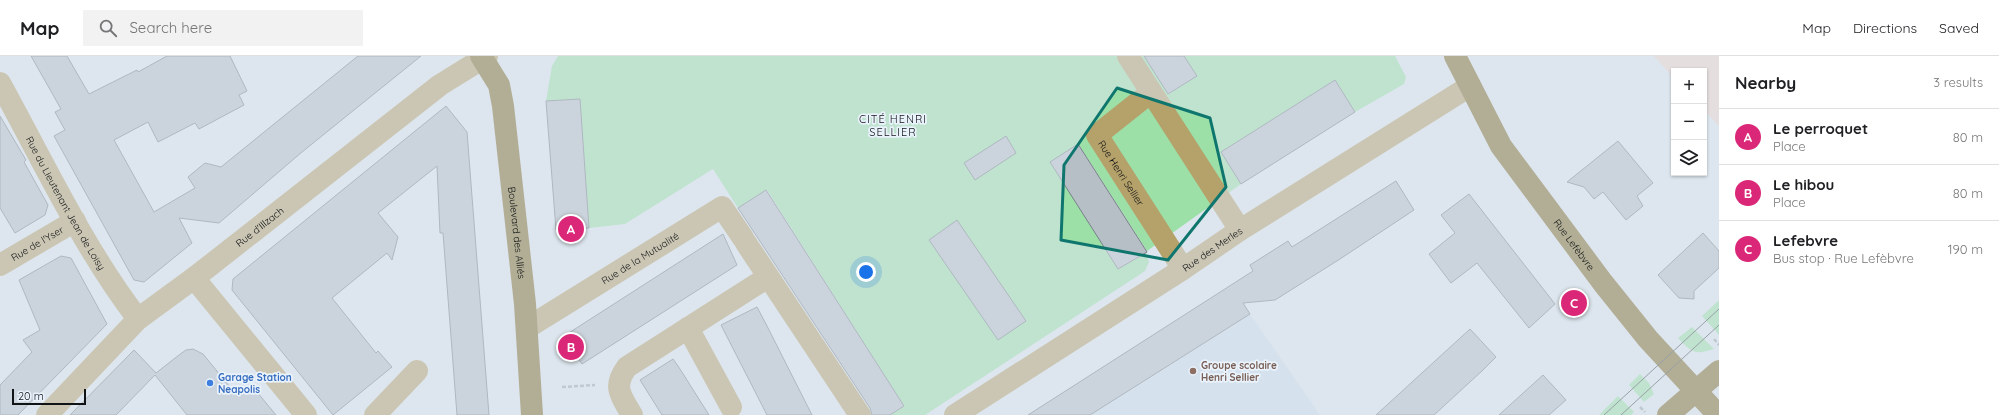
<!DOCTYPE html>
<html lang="en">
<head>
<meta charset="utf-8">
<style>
	body { margin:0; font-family:Quicksand,sans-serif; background:#f2f2f2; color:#202124 }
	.controls { position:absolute; right:12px; top:12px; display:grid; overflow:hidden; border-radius:0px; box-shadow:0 1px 3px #0004 }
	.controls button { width:36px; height:36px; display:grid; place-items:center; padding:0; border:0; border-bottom:1px solid #e0e0e0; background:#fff; color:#202124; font:20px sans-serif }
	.scale { position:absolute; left:12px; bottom:10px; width:74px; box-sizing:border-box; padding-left:4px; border:2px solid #111417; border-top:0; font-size:11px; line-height:14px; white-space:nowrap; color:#111417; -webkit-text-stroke:3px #eaf3fc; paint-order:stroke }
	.you { position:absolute; left:866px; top:216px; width:14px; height:14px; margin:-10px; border:3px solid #fff; border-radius:50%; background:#1a73e8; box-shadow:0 0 0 6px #1a73e833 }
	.badge { display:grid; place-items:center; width:26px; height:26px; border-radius:50%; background:#db2777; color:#fff; font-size:13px; font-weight:700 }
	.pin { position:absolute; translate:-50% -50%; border:2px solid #fff; box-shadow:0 1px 4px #0006 }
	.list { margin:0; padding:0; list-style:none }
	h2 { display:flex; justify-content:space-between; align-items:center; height:52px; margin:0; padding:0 16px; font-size:17px }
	h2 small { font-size:13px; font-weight:400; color:#757577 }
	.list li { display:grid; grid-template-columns:26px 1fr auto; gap:12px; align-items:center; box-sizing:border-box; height:56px; padding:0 16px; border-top:1px solid #e0e0e0 }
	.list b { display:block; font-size:15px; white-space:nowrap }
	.list p { margin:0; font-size:13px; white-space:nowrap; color:#757577 }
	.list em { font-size:13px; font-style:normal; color:#757577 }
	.icon { flex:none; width:22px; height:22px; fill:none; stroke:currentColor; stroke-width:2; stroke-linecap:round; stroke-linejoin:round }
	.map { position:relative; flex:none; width:1719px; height:359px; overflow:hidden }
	header { display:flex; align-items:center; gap:24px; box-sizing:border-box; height:56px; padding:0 20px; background:#fff; border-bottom:1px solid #e0e0e0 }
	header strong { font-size:19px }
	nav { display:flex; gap:22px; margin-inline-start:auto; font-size:14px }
	.search { width:280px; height:36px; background:#f2f2f2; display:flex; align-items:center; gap:10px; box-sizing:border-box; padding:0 14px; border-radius:0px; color:#757577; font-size:15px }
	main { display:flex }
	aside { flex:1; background:#fff }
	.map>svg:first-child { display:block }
	.commercial { fill:#eed5cd }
	.built { fill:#cddcea }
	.green { fill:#9ce0a8 }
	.building { fill:#b6bec6; stroke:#788088 }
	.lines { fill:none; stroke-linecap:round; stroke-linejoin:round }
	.path { stroke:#9da4ab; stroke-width:2.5; stroke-dasharray:4 2; stroke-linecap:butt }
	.minor { stroke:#b5a16a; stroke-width:22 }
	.major { stroke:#7f6a29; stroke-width:22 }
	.tram { stroke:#464b4f; stroke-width:1 }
	.marked { fill:none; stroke:#0f766e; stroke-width:3; stroke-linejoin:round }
	.education-dot { fill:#8d6e63; stroke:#eaf3fc; stroke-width:1.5 }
	.shop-dot { fill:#3f7fe0; stroke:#eaf3fc; stroke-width:1.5 }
	.labels { text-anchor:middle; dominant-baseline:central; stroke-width:3.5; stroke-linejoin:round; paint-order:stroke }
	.street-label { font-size:10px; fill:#111417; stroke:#eaf3fc }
	.education-label { font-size:10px; font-weight:bold; fill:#785e54; stroke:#eaf3fc; text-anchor:start }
	.shop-label { font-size:10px; font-weight:bold; fill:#366cbe; stroke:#eaf3fc; text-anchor:start }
	.neighbourhood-label { font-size:11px; letter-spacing:1px; fill:#111417; stroke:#eaf3fc }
</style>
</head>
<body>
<header>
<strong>Map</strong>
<div class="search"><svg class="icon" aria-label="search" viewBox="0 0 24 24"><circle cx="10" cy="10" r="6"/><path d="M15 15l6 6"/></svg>Search here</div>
<nav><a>Map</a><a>Directions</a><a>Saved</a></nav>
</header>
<main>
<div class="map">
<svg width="1719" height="359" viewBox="0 0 1719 359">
	<rect width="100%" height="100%" fill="#dde6ee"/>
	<path class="commercial" d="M 1654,0 L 1719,0 L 1719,70 L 1704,54 L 1704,15 L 1674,15 L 1674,22 Z"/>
	<path class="built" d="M 1250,258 L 1320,359 L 1028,359 Z"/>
	<path class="green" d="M 558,0 L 1144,0 L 1169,38 L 1197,20 L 1184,0 L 1395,0 L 1406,21 L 1404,28 L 1355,56 L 1335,24 L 1221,96 L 1241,128 L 1147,195 L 1079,89 L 1050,106 L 1086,158 L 1118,213 L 1146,197 L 1149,206 L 1145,215 L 925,359 L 890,359 L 904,350 L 767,134 L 738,152 L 713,113 L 625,168 L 589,172 L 580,43 L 546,45 L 552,10 Z
		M 1719,244 L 1719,279 L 1702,260 Z
		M 1692,271 L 1714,293 C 1695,299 1692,297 1678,282 Z
		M 1640,318 L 1649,327 L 1654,338 L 1644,346 L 1629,329 Z
		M 1618,340 L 1634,356 L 1631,359 L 1599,359 Z"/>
	<path class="building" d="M 31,0 L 67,0 L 89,38 L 137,14 L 138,16 L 167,0 L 230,0 L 247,35 L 239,39 L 244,49 L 199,73 L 195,67 L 158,86 L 148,66 L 114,84 L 154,156 L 195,132 L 188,121 L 205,107 L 221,111 L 358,0 L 421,0 L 302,96 L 219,167 L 179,162 L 192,187 L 144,226 L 134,224 L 54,80 L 65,74 L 55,56 L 61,53 Z
		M 1144,0 L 1184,0 L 1197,20 L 1168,38 Z
		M 1335,24 L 1355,56 L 1241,128 L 1221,96 Z
		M 580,43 L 589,172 L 556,174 L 546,45 Z
		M 446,50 L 467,76 L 489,359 L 457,359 L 443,177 L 440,177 L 437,110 L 378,157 L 398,181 L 392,204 L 387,197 L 332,242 L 376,297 L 378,295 L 392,311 L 333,359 L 232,234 L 233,223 Z
		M 0,60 L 26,104 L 24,106 L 48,149 L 45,159 L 15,177 L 0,152 Z
		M 1006,80 L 1016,97 L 975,124 L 964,107 Z
		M 1618,85 L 1653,127 L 1637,140 L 1643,150 L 1626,164 L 1603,136 L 1594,143 L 1584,131 L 1567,126 Z
		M 1078,88 L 1147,196 L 1118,213 L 1050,106 Z
		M 1396,125 L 1414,154 L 1340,203 L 1275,244 L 1243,247 L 1250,258 L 1090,359 L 1028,359 L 1253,215 L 1250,209 L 1288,185 L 1292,191 Z
		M 766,134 L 904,350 L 890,359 L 872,359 L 870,352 L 738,152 Z
		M 1469,138 L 1555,248 L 1529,272 L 1477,207 L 1451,227 L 1429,198 L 1455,177 L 1441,159 Z
		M 957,164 L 1026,265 L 998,284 L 929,184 Z
		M 1703,177 L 1719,195 L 1719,212 L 1694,235 L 1694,243 L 1679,242 L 1658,219 Z
		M 723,178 L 737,209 L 582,308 L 564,280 Z
		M 61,200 L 71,202 L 107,268 L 18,359 L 0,359 L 0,329 L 32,296 L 23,284 L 40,274 L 19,224 Z
		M 757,251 L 767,270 L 812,359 L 767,359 L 721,269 Z
		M 1470,273 L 1496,301 L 1483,314 L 1434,359 L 1376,359 Z
		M 193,293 L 203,298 L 238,341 L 252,330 L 276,359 L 187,359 L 155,319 L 116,359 L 70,359 L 134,294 L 156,317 L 179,299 L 186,294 Z
		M 673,303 L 680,313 L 709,359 L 662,359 L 640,324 Z
		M 1543,319 L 1566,344 L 1549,359 L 1499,359 Z"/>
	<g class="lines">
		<path class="path" d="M 1714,283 L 1719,289
			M 562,331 L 595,329
			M 1640,351 L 1645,356"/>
		<g class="minor">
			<path d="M 1128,0 L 1240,174"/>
			<path id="s1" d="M 0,27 C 43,105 84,193 138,263"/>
			<path id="s2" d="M 1151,36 L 1097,79 L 1183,213"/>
			<path d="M 746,187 L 860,359"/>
			<path id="s3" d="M 0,209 L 75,165"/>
			<path d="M 194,222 L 306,359"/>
			<path id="s4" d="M 527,272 L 722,151 L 743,182"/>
			<path d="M 688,272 L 731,351"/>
			<path id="s5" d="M 47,359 L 138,263 L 194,222 L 440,29 L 487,0"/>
			<path d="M 375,359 L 417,315"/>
			<path d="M 632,359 C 621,340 612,331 627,311 L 768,221"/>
			<path id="s6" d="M 955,359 L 1183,213 L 1240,174 L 1470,30"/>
		</g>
		<g class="major">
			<path id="s7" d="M 481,0 L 499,29 L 503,50 L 525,248 L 532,359"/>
			<path id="s8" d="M 1455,0 L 1501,90 L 1603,227 L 1648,283 L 1718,359"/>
			<path d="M 1668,359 L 1719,315"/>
		</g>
		<path class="tram" d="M 1604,359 L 1719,253
			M 1621,359 L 1719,269"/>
	</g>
	<path d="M0 0H1719V359H0ZM 1117,32 L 1210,62 L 1226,131 L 1168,204 L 1061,184 L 1064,109 Z" fill="#dde6ee" fill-opacity=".55" fill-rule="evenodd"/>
	<path class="marked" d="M 1117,32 L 1210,62 L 1226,131 L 1168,204 L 1061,184 L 1064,109 Z"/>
	<circle class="education-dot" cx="1193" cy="315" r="4"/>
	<circle class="shop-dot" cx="210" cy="327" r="4"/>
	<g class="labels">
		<g class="street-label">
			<text stroke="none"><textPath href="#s2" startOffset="114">Rue Henri Sellier</textPath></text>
			<text stroke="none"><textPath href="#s1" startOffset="137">Rue du Lieutenant Jean de Loisy</textPath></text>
			<text stroke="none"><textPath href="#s5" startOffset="285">Rue d'Illzach</textPath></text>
			<text stroke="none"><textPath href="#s7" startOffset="183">Boulevard des Alliés</textPath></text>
			<text stroke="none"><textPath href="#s3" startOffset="43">Rue de l'Yser</textPath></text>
			<text stroke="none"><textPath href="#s8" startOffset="224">Rue Lefèbvre</textPath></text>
			<text stroke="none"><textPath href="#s6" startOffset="306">Rue des Merles</textPath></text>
			<text stroke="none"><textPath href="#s4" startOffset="133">Rue de la Mutualité</textPath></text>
		</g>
		<g class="education-label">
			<text x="1201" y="309">Groupe scolaire<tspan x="1201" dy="12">Henri Sellier</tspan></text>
		</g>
		<g class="shop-label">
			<text x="218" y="321">Garage Station<tspan x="218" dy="12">Neapolis</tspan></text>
		</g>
		<g class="neighbourhood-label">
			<text x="893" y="63">CITÉ HENRI<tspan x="893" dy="13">SELLIER</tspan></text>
		</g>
	</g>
</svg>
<div class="controls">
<button>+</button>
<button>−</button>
<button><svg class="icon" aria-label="layers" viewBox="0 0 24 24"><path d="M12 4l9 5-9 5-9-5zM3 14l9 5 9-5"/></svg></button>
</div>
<div class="scale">20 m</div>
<div class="you"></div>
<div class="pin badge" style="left:571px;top:173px">A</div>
<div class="pin badge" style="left:571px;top:291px">B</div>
<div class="pin badge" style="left:1574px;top:247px">C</div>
</div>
<aside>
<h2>Nearby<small>3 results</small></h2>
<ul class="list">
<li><span class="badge">A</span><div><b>Le perroquet</b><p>Place</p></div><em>80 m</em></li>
<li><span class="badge">B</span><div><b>Le hibou</b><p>Place</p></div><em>80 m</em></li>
<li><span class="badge">C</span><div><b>Lefebvre</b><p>Bus stop · Rue Lefèbvre</p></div><em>190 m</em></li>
</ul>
</aside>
</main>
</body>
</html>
